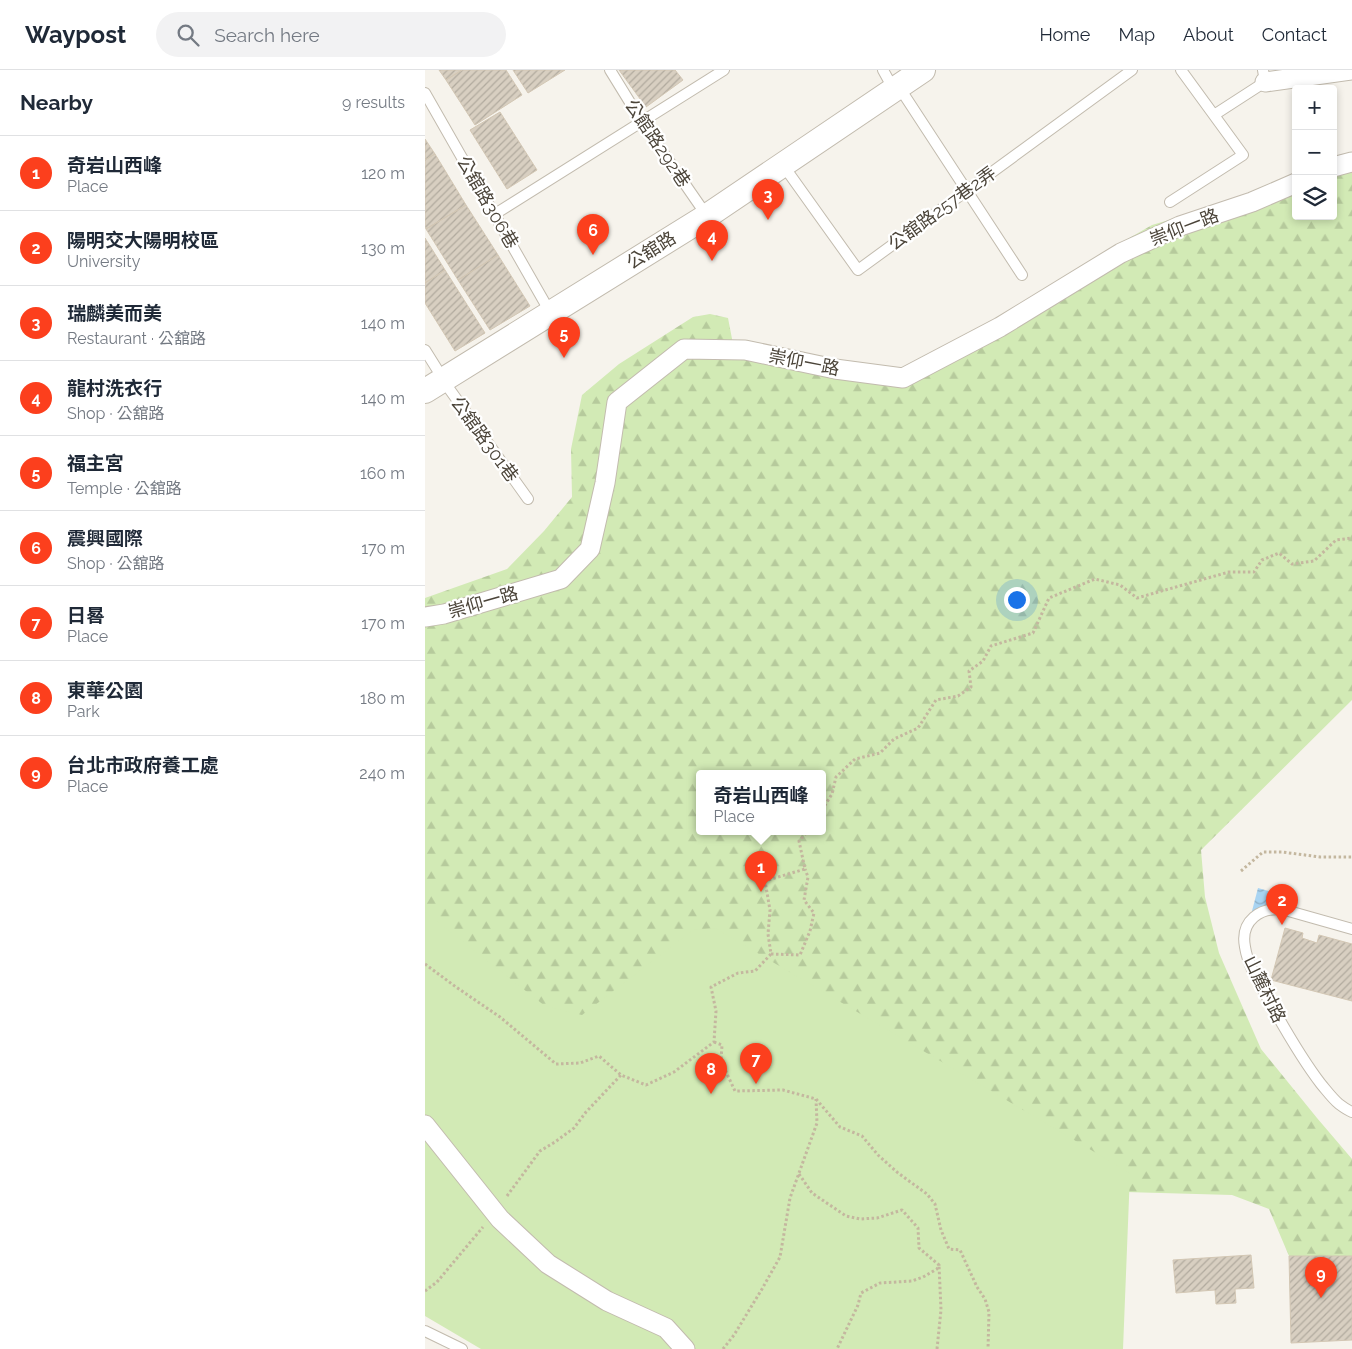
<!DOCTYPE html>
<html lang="en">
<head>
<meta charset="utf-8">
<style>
	body { margin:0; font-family:Raleway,"Noto Sans TC",sans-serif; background:#f2f2f3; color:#1f2937 }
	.controls { position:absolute; right:15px; top:15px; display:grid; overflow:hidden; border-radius:5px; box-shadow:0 2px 8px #0003 }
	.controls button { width:45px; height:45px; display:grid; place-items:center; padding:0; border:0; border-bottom:1px solid #e0e1e3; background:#fff; color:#1f2937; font:25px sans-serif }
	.you { position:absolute; left:591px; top:529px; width:18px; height:18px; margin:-12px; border:4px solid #fff; border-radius:50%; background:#1a73e8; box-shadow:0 0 0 8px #1a73e833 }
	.badge { display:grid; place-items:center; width:32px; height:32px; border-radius:50%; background:#fc3f1d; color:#fff; font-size:16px; font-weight:700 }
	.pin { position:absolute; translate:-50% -41px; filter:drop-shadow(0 1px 2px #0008) }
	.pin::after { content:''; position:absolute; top:26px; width:18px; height:15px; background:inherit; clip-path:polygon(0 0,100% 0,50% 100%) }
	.popup { position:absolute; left:271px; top:700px; width:130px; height:65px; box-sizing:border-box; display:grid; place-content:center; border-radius:5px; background:#fff; filter:drop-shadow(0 1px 4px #0005); font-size:16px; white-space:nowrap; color:#747a83 }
	.popup b { font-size:19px; color:#1f2937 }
	.popup::after { content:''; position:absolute; left:50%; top:100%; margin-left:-10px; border:10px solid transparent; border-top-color:#fff }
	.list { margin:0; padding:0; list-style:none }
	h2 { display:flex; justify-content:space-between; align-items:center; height:65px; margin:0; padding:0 20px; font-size:21px }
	h2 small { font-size:16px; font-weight:400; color:#747a83 }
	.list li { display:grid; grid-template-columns:32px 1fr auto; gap:15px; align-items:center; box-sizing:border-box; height:75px; padding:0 20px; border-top:1px solid #e0e1e3 }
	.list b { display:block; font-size:19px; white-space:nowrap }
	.list p { margin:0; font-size:16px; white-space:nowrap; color:#747a83 }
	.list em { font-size:16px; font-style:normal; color:#747a83 }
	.icon { flex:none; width:28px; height:28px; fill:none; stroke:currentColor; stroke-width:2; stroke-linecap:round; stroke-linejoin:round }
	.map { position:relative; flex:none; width:927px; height:1279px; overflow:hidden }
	header { display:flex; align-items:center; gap:30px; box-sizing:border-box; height:70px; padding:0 25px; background:#fff; border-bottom:1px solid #e0e1e3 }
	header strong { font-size:24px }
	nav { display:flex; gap:28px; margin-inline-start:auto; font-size:18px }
	.search { width:350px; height:45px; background:#f2f2f3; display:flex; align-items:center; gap:12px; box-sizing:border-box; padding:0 18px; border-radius:28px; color:#747a83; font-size:19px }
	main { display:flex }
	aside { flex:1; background:#fff }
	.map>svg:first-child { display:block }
	.forest { fill:url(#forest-firs); fill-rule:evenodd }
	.green { fill:#d2eab5 }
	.water { fill:url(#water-waves) }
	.building { fill:url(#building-hatch); stroke:#d3c7b4 }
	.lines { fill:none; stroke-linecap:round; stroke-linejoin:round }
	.service-casing { stroke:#c2bbae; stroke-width:12 }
	.minor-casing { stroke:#c2bbae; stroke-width:21 }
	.tertiary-casing { stroke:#c2bbae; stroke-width:26 }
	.path { stroke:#c4b79f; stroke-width:3; stroke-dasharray:2.5 2.5; stroke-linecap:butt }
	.service { stroke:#fff; stroke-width:10 }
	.minor { stroke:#fff; stroke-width:19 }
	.tertiary { stroke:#fff; stroke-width:24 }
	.labels { text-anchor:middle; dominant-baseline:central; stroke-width:4.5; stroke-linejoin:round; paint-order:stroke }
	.street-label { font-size:18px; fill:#4b4439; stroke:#fff }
</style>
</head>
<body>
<header>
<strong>Waypost</strong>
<div class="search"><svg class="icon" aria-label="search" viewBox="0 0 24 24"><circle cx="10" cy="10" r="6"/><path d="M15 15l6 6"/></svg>Search here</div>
<nav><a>Home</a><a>Map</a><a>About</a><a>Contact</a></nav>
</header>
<main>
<aside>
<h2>Nearby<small>9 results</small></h2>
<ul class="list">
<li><span class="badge">1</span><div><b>奇岩山西峰</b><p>Place</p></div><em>120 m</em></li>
<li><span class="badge">2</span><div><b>陽明交大陽明校區</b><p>University</p></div><em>130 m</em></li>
<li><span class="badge">3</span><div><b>瑞麟美而美</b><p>Restaurant · 公舘路</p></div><em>140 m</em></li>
<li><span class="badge">4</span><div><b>龍村洗衣行</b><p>Shop · 公舘路</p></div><em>140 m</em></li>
<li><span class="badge">5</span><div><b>福主宮</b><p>Temple · 公舘路</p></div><em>160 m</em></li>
<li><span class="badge">6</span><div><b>震興國際</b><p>Shop · 公舘路</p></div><em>170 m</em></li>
<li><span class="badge">7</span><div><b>日晷</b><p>Place</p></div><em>170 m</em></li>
<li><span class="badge">8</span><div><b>東華公園</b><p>Park</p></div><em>180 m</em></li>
<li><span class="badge">9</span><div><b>台北市政府養工處</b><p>Place</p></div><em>240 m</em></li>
</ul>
</aside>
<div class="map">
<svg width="927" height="1279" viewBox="0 0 927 1279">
	<defs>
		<pattern id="forest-firs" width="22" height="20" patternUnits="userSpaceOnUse" patternTransform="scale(1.25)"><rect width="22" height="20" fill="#d2eab5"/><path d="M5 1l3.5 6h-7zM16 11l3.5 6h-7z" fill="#b6ca9c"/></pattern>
		<pattern id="water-waves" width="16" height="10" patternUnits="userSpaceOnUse" patternTransform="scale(1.25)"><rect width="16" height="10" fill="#a9d4f2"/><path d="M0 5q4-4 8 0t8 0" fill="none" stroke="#8caec5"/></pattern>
		<pattern id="building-hatch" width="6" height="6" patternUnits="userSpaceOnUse" patternTransform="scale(1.25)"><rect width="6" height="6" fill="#d8cfc1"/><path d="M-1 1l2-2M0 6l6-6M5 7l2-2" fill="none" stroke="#b1aa9e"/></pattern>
	</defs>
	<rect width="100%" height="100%" fill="#f6f3ec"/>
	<path class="forest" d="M 927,96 L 927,630 L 776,780 L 780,827 L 794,883 L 836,979 L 892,1048 L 927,1089 L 927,1186 L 864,1186 L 844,1139 L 807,1125 L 700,1122 L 0,1234 L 0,528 L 82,499 L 119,461 L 147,427 L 146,379 L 157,325 L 194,294 L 268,247 L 285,244 L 303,248 L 308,274 L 468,304 L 638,219 L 654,197 L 727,155 L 871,112 L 871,146 L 908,146 L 908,101 ZM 275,703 L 397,703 L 397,761 L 275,761 Z"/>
	<path class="green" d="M 0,842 L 120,936 L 157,945 L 268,860 L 290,858 L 705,1103 L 698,1279 L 56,1279 L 0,1246 Z"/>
	<path class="water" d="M 833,818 L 850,823 L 843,845 L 827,841 Z"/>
	<path class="building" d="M 14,0 L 37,0 L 21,10 Z
		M 37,0 L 81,0 L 97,25 L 50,55 L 21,10 Z
		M 88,0 L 140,0 L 103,23 Z
		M 194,0 L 250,0 L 258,10 L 221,37 Z
		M 75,42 L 112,100 L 82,119 L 45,60 Z
		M 0,69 L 10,84 L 0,90 Z
		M 10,84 L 41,135 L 1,159 L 0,157 L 0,90 Z
		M 41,135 L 73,185 L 33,210 L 1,159 Z
		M 0,168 L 20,200 L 0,213 Z
		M 73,185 L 105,236 L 65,260 L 33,210 Z
		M 20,200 L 60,263 L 30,281 L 0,233 L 0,213 Z
		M 860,858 L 878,863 L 877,868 L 892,873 L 894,865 L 927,874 L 927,931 L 846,910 Z
		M 826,1185 L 829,1218 L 810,1219 L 811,1233 L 791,1234 L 790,1220 L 751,1223 L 748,1190 Z
		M 864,1186 L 927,1186 L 927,1270 L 866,1273 Z"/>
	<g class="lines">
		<g class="service-casing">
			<path id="service" d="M 185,0 L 217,52 L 282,146
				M 458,0 L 469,20
				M 474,17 L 597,205
				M 0,23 L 125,242
				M 789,45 L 840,12 L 838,0
				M 358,95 L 433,200 L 707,0
				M 745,132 L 818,85 L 756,0
				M 70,144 L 299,0
				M 0,280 L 25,320 L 103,429
				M 927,859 L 860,840 C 835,836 815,851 820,877 C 823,896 834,913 843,929 C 859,958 876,988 896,1014 C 902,1021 907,1028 914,1034 C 918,1037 922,1040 927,1042
				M 0,1261 L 37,1279"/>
		</g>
		<g class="minor-casing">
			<path id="minor" d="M 840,12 L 927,0
				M 908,97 L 927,92
				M 0,547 L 19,544 L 136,509 L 165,479 L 180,413 L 192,332 L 259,279 L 320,280 L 410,299 L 478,308 L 575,257 L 696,183 L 755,156 L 827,132 L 871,113
				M 0,1055 L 75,1149 L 123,1194 L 182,1231 L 241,1258 L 260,1279"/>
		</g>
		<g class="tertiary-casing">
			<path id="tertiary" d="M 0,321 L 282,146 L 498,0"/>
		</g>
		<path class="path" d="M 397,740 L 407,724 L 411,707 L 430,689 L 455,683 L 469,669 L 493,658 L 511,630 L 533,626 L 546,617 L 544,601 L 558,591 L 566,576 L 608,563 L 624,528 L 670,509 L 695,515 L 712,528 L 804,502 L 829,502 L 837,490 L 854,483 L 867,494 L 889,491 L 911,470 L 927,468
			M 816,801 L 838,782 L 857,782 L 895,787 L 927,787
			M 346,884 L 375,885 L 385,861 L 389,843 L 379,830 L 383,807 L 380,799
			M 0,894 L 31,917 L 75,947 L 131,994 L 155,993 L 174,986 L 196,1005 L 221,1015 L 249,1002 L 289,972 L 291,941 L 286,917 L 313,903 L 330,901 L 346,884 L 343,864 L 345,840 L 340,811 L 380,799 L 374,771 L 383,761
			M 289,972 L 297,975 L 296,991 L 310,1021 L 358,1020 L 391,1029 L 415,1057 L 437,1066 L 453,1085 L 473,1103 L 502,1124 L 510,1134 L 516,1160 L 524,1179 L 535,1180 L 552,1217 L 560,1229 L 564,1242 L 563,1279
			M 374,1104 L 387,1123 L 421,1146 L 435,1149 L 452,1148 L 477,1140 L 493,1158 L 494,1178 L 514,1195 L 512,1199 L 498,1207 L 487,1211 L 455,1213 L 436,1223 L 433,1235 L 412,1279
			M 82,1126 L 115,1081 L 130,1072 L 149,1058 L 161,1042 L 196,1005
			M 0,1221 L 12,1212 L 58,1157
			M 298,1279 L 309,1265 L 337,1219 L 355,1187 L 365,1128 L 392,1053 L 391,1029
			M 512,1279 L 516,1240 L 514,1195"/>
		<use href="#service" class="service"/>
		<use href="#minor" class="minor"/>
		<use href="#tertiary" class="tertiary"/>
	</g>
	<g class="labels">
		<g class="street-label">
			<text transform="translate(233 73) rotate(56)">公館路292巷</text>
			<text transform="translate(63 132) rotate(60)">公舘路306巷</text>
			<text transform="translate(517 138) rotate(-36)">公舘路257巷2弄</text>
			<text transform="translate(759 157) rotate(-21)">崇仰一路</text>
			<text transform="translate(226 180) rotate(-32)">公舘路</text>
			<text transform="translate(379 292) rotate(11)">崇仰一路</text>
			<text transform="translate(60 369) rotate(54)">公舘路301巷</text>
			<text transform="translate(58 532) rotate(-16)">崇仰一路</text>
			<text transform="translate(840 919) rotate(64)">山麓村路</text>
		</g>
	</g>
</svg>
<div class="controls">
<button>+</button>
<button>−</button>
<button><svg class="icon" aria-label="layers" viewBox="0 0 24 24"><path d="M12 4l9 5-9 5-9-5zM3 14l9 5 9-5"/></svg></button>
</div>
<div class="you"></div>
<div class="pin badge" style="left:336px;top:822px">1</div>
<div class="popup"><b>奇岩山西峰</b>Place</div>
<div class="pin badge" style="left:857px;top:855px">2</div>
<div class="pin badge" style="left:343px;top:150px">3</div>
<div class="pin badge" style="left:287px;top:191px">4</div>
<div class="pin badge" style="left:139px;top:288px">5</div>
<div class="pin badge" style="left:168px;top:185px">6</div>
<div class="pin badge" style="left:331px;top:1014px">7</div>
<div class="pin badge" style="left:286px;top:1024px">8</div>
<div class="pin badge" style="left:896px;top:1228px">9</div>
</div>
</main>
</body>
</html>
